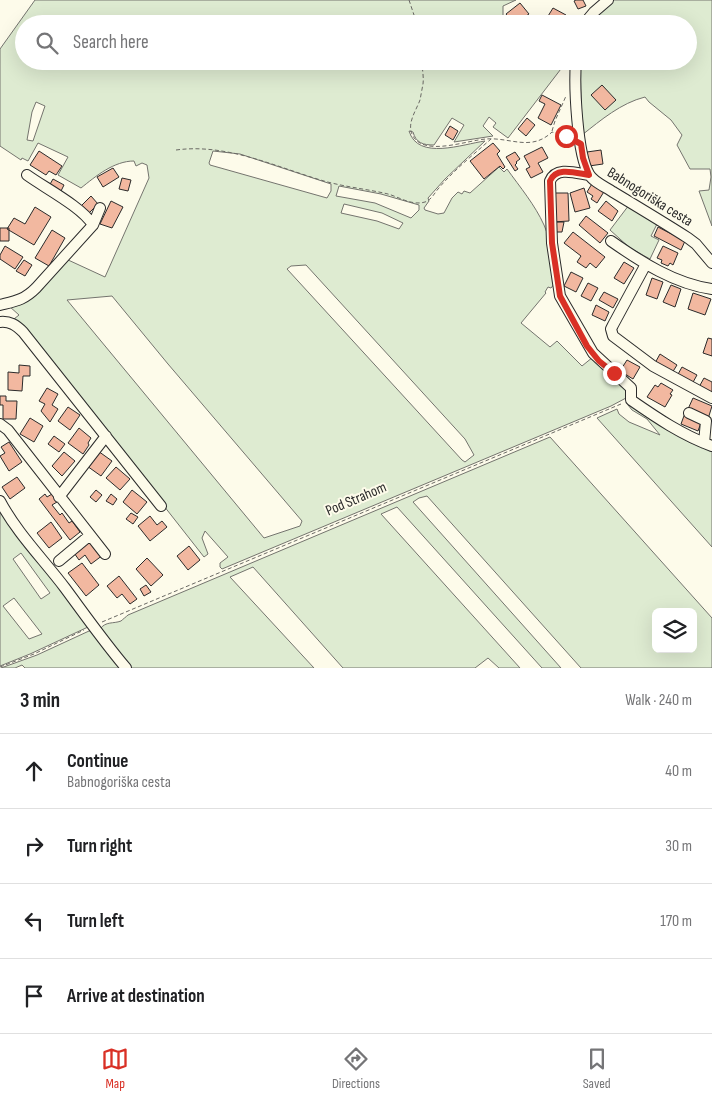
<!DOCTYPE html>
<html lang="en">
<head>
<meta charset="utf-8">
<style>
	body { margin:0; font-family:"Sofia Sans Condensed",sans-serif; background:#f2f2f2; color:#202124 }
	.controls { position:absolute; right:15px; bottom:15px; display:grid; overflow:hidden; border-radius:8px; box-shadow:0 5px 20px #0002 }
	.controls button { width:45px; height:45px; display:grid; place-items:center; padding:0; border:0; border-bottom:1px solid #e0e0e0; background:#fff; color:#202124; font:25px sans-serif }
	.stop { position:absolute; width:15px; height:15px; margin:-11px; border:4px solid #d93025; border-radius:50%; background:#fff }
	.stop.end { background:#d93025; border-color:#fff; box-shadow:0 1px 5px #0008 }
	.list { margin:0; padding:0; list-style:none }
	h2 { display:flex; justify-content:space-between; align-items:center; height:65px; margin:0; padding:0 20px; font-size:21px }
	h2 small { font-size:16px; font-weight:400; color:#757577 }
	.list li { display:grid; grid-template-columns:32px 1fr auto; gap:15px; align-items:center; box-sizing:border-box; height:75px; padding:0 20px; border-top:1px solid #e0e0e0 }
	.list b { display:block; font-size:19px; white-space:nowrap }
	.list p { margin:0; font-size:16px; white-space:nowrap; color:#757577 }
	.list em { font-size:16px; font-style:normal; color:#757577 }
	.icon { flex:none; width:28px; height:28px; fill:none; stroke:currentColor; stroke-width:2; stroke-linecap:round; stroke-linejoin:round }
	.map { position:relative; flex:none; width:712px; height:668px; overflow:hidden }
	.search { position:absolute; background:#fff; box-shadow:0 5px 20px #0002; left:15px; right:15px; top:15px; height:55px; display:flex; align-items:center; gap:12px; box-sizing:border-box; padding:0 18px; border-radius:28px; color:#757577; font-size:19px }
	.sheet { height:365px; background:#fff }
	nav { display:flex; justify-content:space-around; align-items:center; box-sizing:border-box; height:70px; border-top:1px solid #e0e0e0; background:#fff; font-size:14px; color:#757577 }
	nav a { display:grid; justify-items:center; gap:2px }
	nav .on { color:#d93025 }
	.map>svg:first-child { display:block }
	.green { fill:#deebd1; stroke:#74746e; fill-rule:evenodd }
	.building { fill:#f2b8a0; stroke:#2b2b2b }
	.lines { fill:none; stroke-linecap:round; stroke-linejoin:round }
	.minor-casing { stroke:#2b2b2b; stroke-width:12 }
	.path { stroke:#6a6964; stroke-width:1; stroke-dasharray:4 2.5; stroke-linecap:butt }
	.minor { stroke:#fdfbea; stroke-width:10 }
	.route { stroke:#d93025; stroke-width:6 }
	.labels { text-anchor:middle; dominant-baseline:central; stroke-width:4; stroke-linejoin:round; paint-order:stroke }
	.street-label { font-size:15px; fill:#2b2b2b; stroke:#fdfbea }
</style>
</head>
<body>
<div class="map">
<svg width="712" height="668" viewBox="0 0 712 668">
	<rect width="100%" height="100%" fill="#fdfbea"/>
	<path class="green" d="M 35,0 L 516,0 L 503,6 L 503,19 L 497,24 L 24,24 L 24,61 L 567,61 L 508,138 L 493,127 L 496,123 L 489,117 L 483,126 L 493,136 L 454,142 L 464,125 L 452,118 L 434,145 C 423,145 416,143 413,132 L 409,131 C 418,161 463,144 485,141 L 445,179 L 428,198 L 429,201 L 424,208 L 425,210 L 438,214 L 444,213 L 452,198 L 458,192 L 462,194 L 464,191 L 470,193 L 499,167 L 504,172 L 507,169 C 520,187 535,205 544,225 C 552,243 553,264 555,283 L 551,288 L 548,287 L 545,292 L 546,293 L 521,323 L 550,347 L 557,341 L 582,366 L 593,357 L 626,386 L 626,398 L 611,406 L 222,569 L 220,567 L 220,563 L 228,557 L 205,531 L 202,538 L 208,554 L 204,557 L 40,348 L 14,319 L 19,315 L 9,306 L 66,259 L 105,277 L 149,178 L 147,165 L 142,163 L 136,166 L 134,161 C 114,161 96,176 81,188 L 58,175 L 68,157 L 38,143 L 28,161 L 22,158 L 21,160 L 0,146 L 0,49 ZM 36,102 L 45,106 L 33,141 L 27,140 L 32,112 ZM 213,151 L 240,154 L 331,184 L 331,191 L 327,198 L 210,165 L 209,163 ZM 339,186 L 381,194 L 419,205 L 419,210 L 411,218 L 375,203 L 336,196 ZM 344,204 L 382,213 L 403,223 L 399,229 L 377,221 L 341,213 ZM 306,265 L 465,439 L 474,455 L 465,462 L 462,460 L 287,269 L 291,266 ZM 112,296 L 168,364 L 302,521 L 300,526 L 264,538 L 67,300 Z
		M 608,0 L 712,0 L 712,226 L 699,191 L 709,190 L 711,177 L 710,169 L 690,169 L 677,145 L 682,135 L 671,120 L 649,102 L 645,97 C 621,103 601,120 582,135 L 580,61 L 688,61 L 688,24 L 588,24 Z
		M 629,205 L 658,222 L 651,236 L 659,240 L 650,259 L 630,248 L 610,230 Z
		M 628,405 L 634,405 L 712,448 L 712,547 L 597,418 L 617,409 L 619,414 L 629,422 L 660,435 L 647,419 L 632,410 Z
		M 550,437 L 712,618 L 712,668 L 581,668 L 427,496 L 419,498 L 413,502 L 561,668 L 542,668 L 397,507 L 381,514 L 520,668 L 499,668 L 488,658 L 475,668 L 343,668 L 253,567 L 230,577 L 314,668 L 130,668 L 100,629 C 106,621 113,624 121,621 C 122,620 127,616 128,615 ZM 656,612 L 693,612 L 693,649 L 656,649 Z
		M 0,509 L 88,625 L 88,627 L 30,654 L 0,666 ZM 21,553 L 50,593 L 41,599 L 13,559 ZM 14,598 L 42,634 L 29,639 L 3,606 Z
		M 89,631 L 93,631 L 122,668 L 25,668 L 22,665 L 15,668 L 1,668 L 37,655 Z"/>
	<path class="building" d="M 576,0 L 583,0 L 586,6 L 578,9 L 574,1 Z
		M 520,3 L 529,14 L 514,24 L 506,14 Z
		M 553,8 L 566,15 L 561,24 L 550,24 L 545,21 Z
		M 602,85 L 616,100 L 605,110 L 591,95 Z
		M 542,95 L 561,105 L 551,125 L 538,118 L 545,104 L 539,101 Z
		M 527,118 L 535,125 L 526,136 L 518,129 Z
		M 450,126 L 458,131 L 453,140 L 445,135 Z
		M 493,143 L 500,151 L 497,154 L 505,167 L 503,169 L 500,166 L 484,179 L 470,161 Z
		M 542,147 L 548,158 L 538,163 L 543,172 L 531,178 L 526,169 L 530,167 L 524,156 Z
		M 601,150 L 603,164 L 589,166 L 587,152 Z
		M 39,151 L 62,166 L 56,175 L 49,171 L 46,175 L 30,165 Z
		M 515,152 L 520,159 L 516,162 L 517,163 L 515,165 L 518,169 L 515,171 L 506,157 Z
		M 113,168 L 119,177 L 103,187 L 97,177 Z
		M 122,178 L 131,180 L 128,191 L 119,189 Z
		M 53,179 L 64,185 L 60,193 L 49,186 Z
		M 593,182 L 605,190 L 597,203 L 591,199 L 593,196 L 587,192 Z
		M 584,188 L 590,208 L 575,212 L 570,193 Z
		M 552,193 L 568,193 L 569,221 L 553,222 Z
		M 91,196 L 98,204 L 88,214 L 80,207 Z
		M 111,201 L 123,207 L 112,228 L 100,224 Z
		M 606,201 L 618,211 L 612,221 L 598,211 Z
		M 35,207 L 51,217 L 34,245 L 7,229 L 14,218 L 25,224 Z
		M 586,216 L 608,233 L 600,243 L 579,225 Z
		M 553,222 L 564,222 L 562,232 L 554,232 Z
		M 658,227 L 685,241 L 681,250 L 654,236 Z
		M 0,228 L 9,228 L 9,241 L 0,241 Z
		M 52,230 L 65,238 L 49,266 L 35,258 Z
		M 573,232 L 605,257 L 596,268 L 590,263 L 586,268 L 577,262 L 581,256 L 564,243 Z
		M 5,246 L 23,257 L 15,269 L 0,259 L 0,255 Z
		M 663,246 L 678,253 L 673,265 L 670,263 L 668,266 L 661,263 L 662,260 L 657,258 Z
		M 24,260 L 32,265 L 25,276 L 16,271 Z
		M 624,262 L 634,268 L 624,284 L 614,278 Z
		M 571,272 L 583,278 L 576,292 L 564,286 Z
		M 652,278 L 663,282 L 657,299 L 646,295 Z
		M 588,283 L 598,288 L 591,301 L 581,296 Z
		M 671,285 L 681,289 L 675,307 L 663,302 Z
		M 604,292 L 618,299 L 613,308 L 599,300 Z
		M 693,293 L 711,299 L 705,315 L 688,309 Z
		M 596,305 L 609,312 L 605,321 L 592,315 Z
		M 708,338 L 712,339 L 712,356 L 703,353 Z
		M 660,354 L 677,365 L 672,373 L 655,363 Z
		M 627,360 L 640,367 L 633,379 L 620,371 Z
		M 19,365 L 30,366 L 30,376 L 23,376 L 22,391 L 8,390 L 8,372 L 19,373 Z
		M 682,367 L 697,375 L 692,384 L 677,376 Z
		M 704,378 L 712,382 L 712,393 L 699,387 Z
		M 661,383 L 673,390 L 670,394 L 672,395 L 665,407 L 647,397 L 655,385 L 658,387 Z
		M 47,388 L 58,394 L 52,405 L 58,409 L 50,422 L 41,411 L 45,404 L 39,401 Z
		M 0,396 L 6,396 L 6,401 L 17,401 L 16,419 L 3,419 L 3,405 L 0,405 Z
		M 693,398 L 712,406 L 708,419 L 688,409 Z
		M 68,407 L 80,415 L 70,430 L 58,421 Z
		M 685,413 L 702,420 L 698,431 L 681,424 Z
		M 30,418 L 43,426 L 34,442 L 20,434 Z
		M 79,428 L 91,438 L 88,443 L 89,445 L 83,454 L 68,443 Z
		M 54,436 L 65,444 L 59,452 L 48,444 Z
		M 9,442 L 22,462 L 9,471 L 0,456 L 5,453 L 1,447 Z
		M 98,451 L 112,461 L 101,476 L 87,466 Z
		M 64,452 L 75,461 L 62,476 L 52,466 Z
		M 116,467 L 130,479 L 120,490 L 106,478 Z
		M 17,477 L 25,488 L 10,499 L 2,487 Z
		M 96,490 L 102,495 L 96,502 L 90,497 Z
		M 132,490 L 147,502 L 137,514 L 123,502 Z
		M 45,494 L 47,497 L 52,494 L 57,502 L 52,505 L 60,515 L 62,513 L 69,523 L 72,521 L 80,532 L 70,540 L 39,499 Z
		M 111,494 L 117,499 L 113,505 L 106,501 Z
		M 131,513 L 138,517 L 133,524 L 126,519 Z
		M 150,516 L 157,525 L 162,521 L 167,527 L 150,541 L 138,526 Z
		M 51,522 L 62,538 L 49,548 L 37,533 Z
		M 89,537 L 103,555 L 91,564 L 85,555 L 79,560 L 72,550 Z
		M 189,546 L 200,560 L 188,570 L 177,556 Z
		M 147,558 L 163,575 L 151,586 L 136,569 Z
		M 82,563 L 99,585 L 86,596 L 68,573 Z
		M 119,576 L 137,599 L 130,604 L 122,594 L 117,598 L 107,586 Z
		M 146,585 L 151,592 L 144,596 L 140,589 Z"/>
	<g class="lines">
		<g class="minor-casing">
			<path id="minor" d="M 584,24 L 594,12 L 608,0
				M 576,61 C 574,86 577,154 589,174 C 593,182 606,187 613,192 C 638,207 663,222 688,238 L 696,244 L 712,263
				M 27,175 C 45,188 82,207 93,225
				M 589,175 C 576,173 556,166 550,181 L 552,243 L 560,296 L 593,353 L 631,388 L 631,400 C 657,418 682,435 712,446
				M 611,241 C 641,262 675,284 712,289
				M 646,264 L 613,325 L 611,329 L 613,336 L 653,366 L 712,398
				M 0,305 C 16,301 24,300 36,288 L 93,225 L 100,208
				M 0,322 C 10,321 16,325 23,332 L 161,506
				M 689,413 L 706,421 L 704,443
				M 0,424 L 8,430 L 105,554
				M 59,497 L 106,436
				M 0,501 C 17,533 43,559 65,588 C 85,615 104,642 126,668
				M 59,561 L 89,536"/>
		</g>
		<path class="path" d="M 409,0 L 417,24
			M 422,61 C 422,69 424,77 423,84 C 422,89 421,95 420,100 C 416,111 406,124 413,136 C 424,157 468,140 486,139 C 510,137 531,152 552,132 L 569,137
			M 552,131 L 555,121 L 566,96
			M 176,150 C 227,143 276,167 324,181 C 345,187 367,189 388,194 C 399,197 412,206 425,202 C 431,200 434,194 438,189 C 454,170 473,155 491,139
			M 102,622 L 621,404
			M 0,667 L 34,654 L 84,630"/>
		<use href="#minor" class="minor"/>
	</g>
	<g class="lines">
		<path class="route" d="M 566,136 L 581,144 L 583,158 L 589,175 C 576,173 556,166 550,181 L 552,243 L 560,296 L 587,346 L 599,361 L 614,373"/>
	</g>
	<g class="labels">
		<g class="street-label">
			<text transform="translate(650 197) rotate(32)">Babnogoriška cesta</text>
			<text transform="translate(356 499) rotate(-23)">Pod Strahom</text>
		</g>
	</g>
</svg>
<div class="controls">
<button><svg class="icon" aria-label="layers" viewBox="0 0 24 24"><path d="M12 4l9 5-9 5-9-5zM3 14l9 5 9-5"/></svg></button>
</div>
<div class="stop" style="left:566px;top:136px"></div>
<div class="stop end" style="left:614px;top:373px"></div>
<div class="search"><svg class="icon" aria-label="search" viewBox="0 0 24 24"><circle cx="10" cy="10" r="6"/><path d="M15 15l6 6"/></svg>Search here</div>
</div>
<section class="sheet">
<h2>3 min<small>Walk · 240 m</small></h2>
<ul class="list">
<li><svg class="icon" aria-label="ahead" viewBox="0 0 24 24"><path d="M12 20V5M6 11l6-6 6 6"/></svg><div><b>Continue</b><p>Babnogoriška cesta</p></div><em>40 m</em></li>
<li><svg class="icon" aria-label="right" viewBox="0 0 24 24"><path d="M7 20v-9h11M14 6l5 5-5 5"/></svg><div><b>Turn right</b></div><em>30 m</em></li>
<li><svg class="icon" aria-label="left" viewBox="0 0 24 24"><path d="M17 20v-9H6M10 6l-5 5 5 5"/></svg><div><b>Turn left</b></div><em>170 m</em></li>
<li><svg class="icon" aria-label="arrive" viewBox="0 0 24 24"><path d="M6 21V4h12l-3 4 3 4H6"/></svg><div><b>Arrive at destination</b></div></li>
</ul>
</section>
<nav>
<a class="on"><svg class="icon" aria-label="map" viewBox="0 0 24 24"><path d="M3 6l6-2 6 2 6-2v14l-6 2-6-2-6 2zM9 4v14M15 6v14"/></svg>Map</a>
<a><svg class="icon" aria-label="directions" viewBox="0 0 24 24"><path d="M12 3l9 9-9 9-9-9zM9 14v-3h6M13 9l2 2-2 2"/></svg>Directions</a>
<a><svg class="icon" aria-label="saved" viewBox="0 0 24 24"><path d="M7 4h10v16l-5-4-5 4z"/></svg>Saved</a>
</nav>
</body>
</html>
